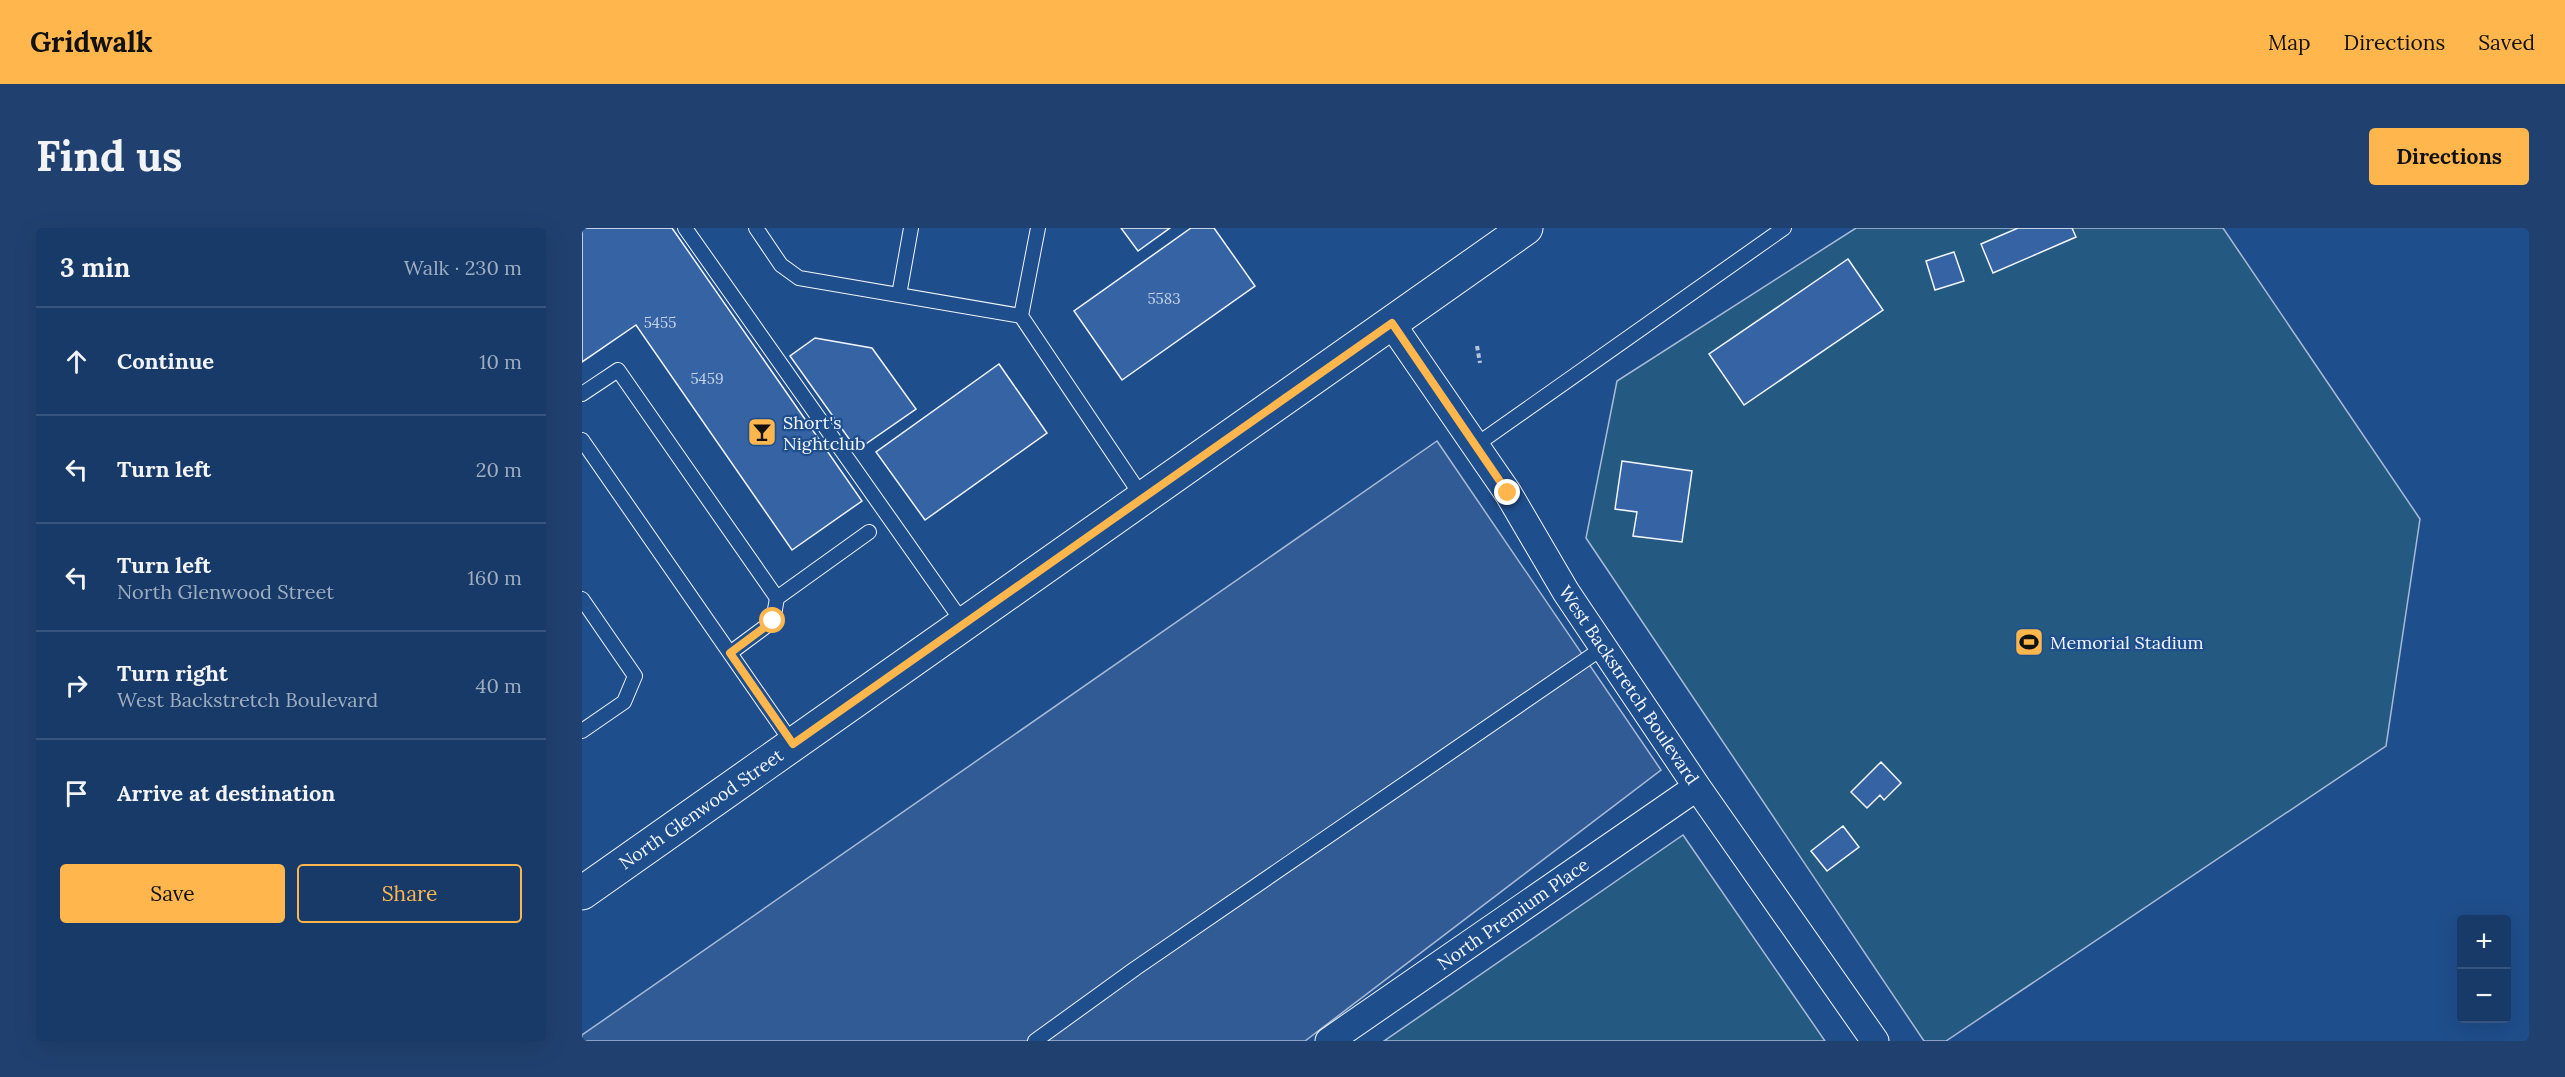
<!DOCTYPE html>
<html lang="en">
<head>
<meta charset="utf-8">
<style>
	body { margin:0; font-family:Lora,serif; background:#20416f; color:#f1f3f6 }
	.controls { position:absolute; right:18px; bottom:18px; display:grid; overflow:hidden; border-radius:6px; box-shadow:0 6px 24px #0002 }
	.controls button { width:54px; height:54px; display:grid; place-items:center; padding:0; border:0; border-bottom:2px solid #36547d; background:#173a69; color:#f1f3f6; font:30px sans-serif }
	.stop { position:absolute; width:18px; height:18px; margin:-14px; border:4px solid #ffb74d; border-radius:50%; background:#fff }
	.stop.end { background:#ffb74d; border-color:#fff; box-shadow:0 2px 6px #0008 }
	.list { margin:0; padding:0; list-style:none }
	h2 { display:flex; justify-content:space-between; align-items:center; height:78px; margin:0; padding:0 24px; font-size:26px }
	h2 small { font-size:20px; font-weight:400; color:#9eadc0 }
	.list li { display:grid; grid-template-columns:39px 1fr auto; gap:18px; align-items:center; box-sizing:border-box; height:108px; padding:0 24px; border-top:2px solid #36547d }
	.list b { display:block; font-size:22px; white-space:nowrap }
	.list p { margin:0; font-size:20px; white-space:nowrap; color:#9eadc0 }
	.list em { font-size:20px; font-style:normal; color:#9eadc0 }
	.actions { display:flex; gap:12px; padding:18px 24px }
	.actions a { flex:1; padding:14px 0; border:2px solid #ffb74d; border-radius:6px; text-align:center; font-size:21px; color:#ffb74d }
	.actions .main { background:#ffb74d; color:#111 }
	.icon { flex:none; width:33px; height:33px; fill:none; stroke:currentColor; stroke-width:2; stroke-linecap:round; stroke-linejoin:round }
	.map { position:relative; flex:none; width:1947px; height:813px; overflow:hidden; border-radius:6px }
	header { display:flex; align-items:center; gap:36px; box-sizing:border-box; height:84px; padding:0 30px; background:#ffb74d; color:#111 }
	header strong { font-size:28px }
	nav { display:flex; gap:33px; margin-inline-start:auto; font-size:21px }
	.intro { display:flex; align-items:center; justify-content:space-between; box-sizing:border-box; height:144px; padding:0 36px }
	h1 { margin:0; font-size:42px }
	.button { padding:15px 27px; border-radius:6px; background:#ffb74d; color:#111; font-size:21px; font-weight:700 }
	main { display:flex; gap:36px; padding:0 36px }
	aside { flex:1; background:#173a69; border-radius:6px; box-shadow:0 6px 24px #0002 }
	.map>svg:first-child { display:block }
	.green { fill:#245a82; stroke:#a8bbd7; stroke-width:1.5 }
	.parking { fill:#305b95; stroke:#a8bbd7; stroke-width:1.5 }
	.building { fill:#3563a3; stroke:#f2f6ff; stroke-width:1.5 }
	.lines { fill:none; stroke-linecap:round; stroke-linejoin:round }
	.service-casing { stroke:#f2f6ff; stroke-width:16 }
	.minor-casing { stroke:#f2f6ff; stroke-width:29 }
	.primary-casing { stroke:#f2f6ff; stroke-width:35 }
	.path { stroke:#b3c4dc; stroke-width:4; stroke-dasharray:4.5 3; stroke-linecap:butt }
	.service { stroke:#1f4e8c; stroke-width:14 }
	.minor { stroke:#1f4e8c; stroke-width:27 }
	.primary { stroke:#1f4e8c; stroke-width:33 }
	.route { stroke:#ffb74d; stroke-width:8 }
	.labels { text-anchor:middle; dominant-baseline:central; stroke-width:4.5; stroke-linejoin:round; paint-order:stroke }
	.number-label { font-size:15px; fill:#c3d1e8 }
	.poi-label { font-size:18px; fill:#f2f6ff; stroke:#1f4e8c; text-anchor:start }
	.street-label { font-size:18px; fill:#f2f6ff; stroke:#1f4e8c }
</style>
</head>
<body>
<header>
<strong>Gridwalk</strong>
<nav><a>Map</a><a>Directions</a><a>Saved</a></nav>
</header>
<div class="intro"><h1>Find us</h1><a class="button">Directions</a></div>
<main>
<aside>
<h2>3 min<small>Walk · 230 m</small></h2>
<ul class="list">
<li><svg class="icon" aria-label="ahead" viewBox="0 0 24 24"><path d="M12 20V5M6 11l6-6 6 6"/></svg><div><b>Continue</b></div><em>10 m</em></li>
<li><svg class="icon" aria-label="left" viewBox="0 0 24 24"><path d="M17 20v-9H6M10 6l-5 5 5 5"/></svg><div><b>Turn left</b></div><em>20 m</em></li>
<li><svg class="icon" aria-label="left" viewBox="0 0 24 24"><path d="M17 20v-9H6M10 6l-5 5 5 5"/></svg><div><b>Turn left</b><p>North Glenwood Street</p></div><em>160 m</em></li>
<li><svg class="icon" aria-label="right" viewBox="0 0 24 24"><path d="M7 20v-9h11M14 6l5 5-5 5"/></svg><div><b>Turn right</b><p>West Backstretch Boulevard</p></div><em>40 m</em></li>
<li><svg class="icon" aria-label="arrive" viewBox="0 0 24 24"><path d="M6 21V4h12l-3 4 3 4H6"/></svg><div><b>Arrive at destination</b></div></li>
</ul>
<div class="actions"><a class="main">Save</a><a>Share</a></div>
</aside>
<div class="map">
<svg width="1947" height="813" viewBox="0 0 1947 813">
	<rect width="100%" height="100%" fill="#1f4e8c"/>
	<path class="green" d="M 1274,0 L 1641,0 L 1838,291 L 1804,518 L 1364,813 L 1342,813 L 1004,310 L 1035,153 Z
		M 1101,607 L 1243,813 L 802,813 Z"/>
	<path class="parking" d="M 855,213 L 1079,542 L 723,813 L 0,813 L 0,807 Z"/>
	<path class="building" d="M 0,0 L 90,0 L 280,273 L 210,322 L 54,97 L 0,134 Z
		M 539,0 L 588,0 L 556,23 Z
		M 609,0 L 632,0 L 673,58 L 540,152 L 492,83 Z
		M 1436,0 L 1490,0 L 1494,9 L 1411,45 L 1399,16 Z
		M 1372,24 L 1382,53 L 1353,62 L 1344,33 Z
		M 1266,31 L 1301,82 L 1162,177 L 1127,126 Z
		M 233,110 L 290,120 L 334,181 L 275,222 L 208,128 Z
		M 417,136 L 465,205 L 343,292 L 294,224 Z
		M 1040,233 L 1110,243 L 1100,314 L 1051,308 L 1055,284 L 1033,281 Z
		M 1299,534 L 1319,555 L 1302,572 L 1298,567 L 1285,580 L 1269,564 Z
		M 1261,598 L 1277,619 L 1245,643 L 1229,623 Z"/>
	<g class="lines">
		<g class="service-casing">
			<path id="service" d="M 103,0 L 382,396
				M 174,0 L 199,37 L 217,50 L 439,88
				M 456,0 L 439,88 L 561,270
				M 317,67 L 329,0
				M 0,166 L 36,142 L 195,370 L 191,393 L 148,425
				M 0,212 L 211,516
				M 894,217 L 1202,0
				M 195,370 L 287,304
				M 0,371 L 53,448 L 42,474 L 0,503
				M 453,813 L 554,740 L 1022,419"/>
		</g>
		<g class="minor-casing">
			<path id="minor" d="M 809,95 L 926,265 L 984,364 L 1115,559 L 1293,813
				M 747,813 L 1115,559"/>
		</g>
		<g class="primary-casing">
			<path id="primary" d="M 0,665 L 944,0"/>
		</g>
		<path class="path" d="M 895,118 L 898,135"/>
		<use href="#service" class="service"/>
		<use href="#minor" class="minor"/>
		<use href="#primary" class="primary"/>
	</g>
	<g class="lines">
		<path class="route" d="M 191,393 L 148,425 L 211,516 L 810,95 L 926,265"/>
	</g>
	<defs>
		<g id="bar-square" transform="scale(1.5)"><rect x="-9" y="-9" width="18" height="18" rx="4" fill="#ffb74d" stroke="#1f4e8c"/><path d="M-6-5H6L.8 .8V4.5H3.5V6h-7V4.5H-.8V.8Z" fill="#111"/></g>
		<g id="stadium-square" transform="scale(1.5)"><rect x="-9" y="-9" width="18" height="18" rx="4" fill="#ffb74d" stroke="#1f4e8c"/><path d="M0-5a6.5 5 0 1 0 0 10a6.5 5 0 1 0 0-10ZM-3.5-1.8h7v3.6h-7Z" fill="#111"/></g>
	</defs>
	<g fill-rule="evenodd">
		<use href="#bar-square" x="180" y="204"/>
		<use href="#stadium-square" x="1447" y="414"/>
	</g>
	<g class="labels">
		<g class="number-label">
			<text x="582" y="70">5583</text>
			<text x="78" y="94">5455</text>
			<text x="125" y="150">5459</text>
		</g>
		<g class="poi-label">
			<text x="201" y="194">Short's<tspan x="201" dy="21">Nightclub</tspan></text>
			<text x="1468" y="414">Memorial Stadium</text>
		</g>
		<g class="street-label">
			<text transform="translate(1047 457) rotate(56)">West Backstretch Boulevard</text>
			<text transform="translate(119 581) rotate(-35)">North Glenwood Street</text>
			<text transform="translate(931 686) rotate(-35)">North Premium Place</text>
		</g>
	</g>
</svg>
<div class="controls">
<button>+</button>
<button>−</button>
</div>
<div class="stop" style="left:191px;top:393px"></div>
<div class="stop end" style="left:926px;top:265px"></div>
</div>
</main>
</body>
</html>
